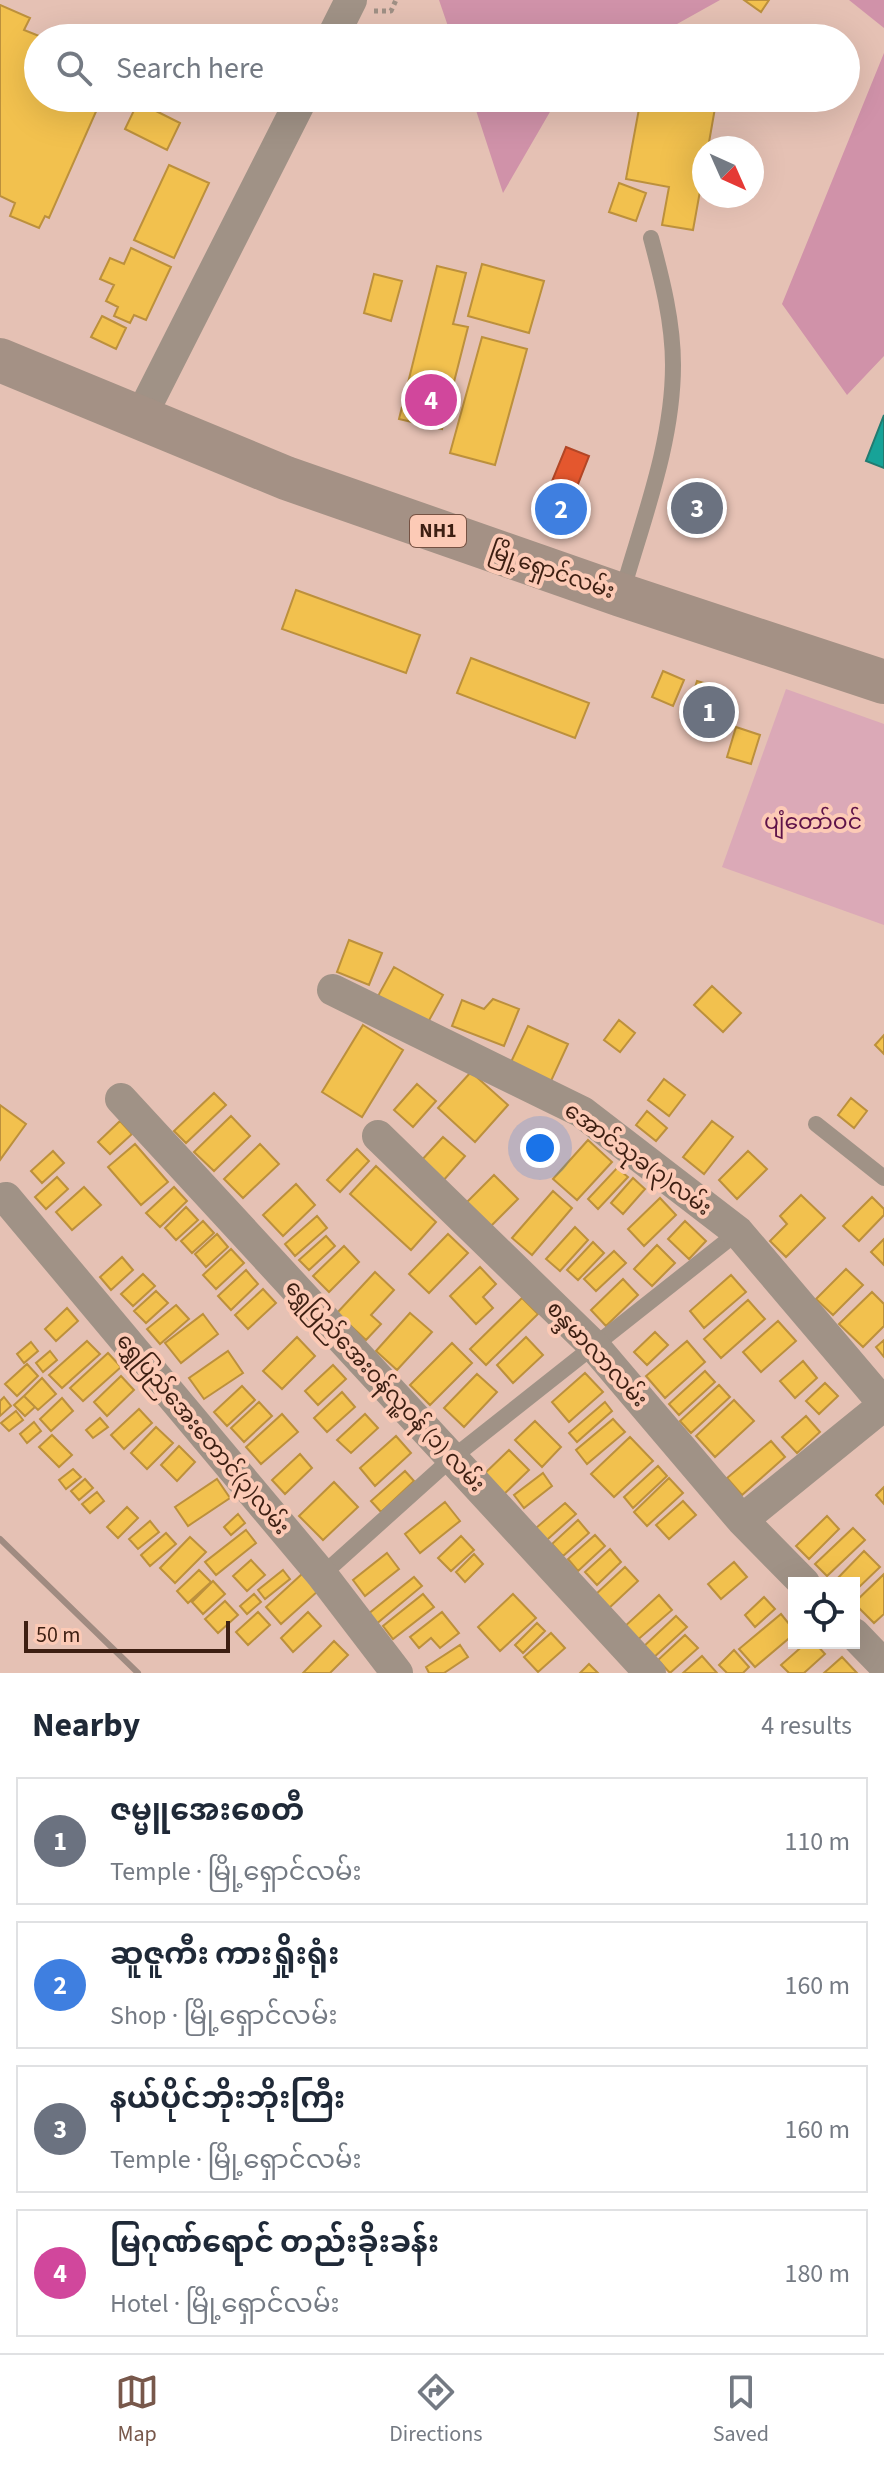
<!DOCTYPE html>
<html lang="en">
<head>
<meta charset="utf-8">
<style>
	body { margin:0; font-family:"Source Sans 3","Noto Sans Myanmar",sans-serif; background:#f2f2f3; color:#1f2937 }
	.controls { position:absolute; right:24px; bottom:24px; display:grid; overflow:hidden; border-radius:0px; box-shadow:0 8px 32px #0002 }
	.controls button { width:72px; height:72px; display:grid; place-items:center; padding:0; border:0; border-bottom:2px solid #e0e1e3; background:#fff; color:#1f2937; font:40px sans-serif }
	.compass { position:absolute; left:692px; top:136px; width:72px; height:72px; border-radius:50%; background:#fff; box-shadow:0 8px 32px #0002; rotate:135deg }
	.scale { position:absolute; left:24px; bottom:20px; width:206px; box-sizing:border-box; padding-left:8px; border:4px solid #3d1f12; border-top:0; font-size:22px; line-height:28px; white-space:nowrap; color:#3d1f12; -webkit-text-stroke:6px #fccab6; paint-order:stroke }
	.you { position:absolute; left:540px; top:1148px; width:28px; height:28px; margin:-20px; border:6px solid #fff; border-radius:50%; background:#1a73e8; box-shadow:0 0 0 12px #1a73e833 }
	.badge { display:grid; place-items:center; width:52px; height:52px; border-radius:50%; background:#78584b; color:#fff; font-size:26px; font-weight:700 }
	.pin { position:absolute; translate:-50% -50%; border:4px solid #fff; box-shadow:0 2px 8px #0006 }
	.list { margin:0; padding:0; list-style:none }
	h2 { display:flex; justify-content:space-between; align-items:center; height:104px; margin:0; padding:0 32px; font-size:34px }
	h2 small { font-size:26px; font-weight:400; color:#747a83 }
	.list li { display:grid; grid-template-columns:52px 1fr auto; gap:24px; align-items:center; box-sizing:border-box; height:128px; margin:0 16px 16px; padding:0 16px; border:2px solid #e0e1e3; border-radius:0px }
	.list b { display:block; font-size:30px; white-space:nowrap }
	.list p { margin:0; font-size:26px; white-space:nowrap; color:#747a83 }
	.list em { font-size:26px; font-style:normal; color:#747a83 }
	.icon { flex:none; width:44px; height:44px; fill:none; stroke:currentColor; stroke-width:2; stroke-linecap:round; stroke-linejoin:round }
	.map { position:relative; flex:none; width:884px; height:1673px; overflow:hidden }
	.search { position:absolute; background:#fff; box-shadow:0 8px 32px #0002; left:24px; right:24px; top:24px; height:88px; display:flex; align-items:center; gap:20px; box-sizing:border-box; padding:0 28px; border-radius:44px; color:#747a83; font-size:30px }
	.sheet { height:680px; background:#fff }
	nav { display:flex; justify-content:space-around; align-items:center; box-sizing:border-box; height:112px; border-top:2px solid #e0e1e3; background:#fff; font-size:22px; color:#747a83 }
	nav a { display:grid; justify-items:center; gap:4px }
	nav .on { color:#78584b }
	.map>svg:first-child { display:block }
	.green { fill:#dba9b7 }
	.forest { fill:#d092a9 }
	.homes { fill:#f2c14e; stroke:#bc903c; stroke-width:2 }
	.shops { fill:#e4572e; stroke:#b24626; stroke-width:2 }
	.public { fill:#17a398; stroke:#227b70; stroke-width:2 }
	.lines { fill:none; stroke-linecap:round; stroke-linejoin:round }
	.path { stroke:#9e8f84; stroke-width:5; stroke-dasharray:4 4; stroke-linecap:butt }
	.lane { stroke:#a09286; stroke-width:16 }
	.street { stroke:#a09286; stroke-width:32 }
	.highway { stroke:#a49185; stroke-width:44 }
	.rail { stroke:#a08b81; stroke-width:6 }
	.labels { text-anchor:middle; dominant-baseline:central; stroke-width:8; stroke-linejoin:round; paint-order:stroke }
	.shield { fill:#fccab6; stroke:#765243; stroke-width:2 }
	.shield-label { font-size:20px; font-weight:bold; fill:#3d1f12 }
	.street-label { font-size:22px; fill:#3d1f12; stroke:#fccab6 }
	.park-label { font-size:22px; fill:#5e1248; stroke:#fccab6 }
</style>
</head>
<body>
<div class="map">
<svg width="884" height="1673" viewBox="0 0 884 1673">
	<rect width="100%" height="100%" fill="#e5c1b4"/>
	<path class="green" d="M 786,689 L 884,724 L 884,925 L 722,867 Z"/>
	<path class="forest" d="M 439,0 L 720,0 L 652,38 L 452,38 Z
		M 849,0 L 884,0 L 884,28 Z
		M 884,53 L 884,356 L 847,395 L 782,304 Z
		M 472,98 L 558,98 L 503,193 Z"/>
	<path class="homes" d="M 744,0 L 769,0 L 761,12 Z
		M 0,5 L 30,18 L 24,30 L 44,38 L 38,38 L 38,98 L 102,98 L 49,218 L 45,216 L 39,228 L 10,216 L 15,203 L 0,196 Z
		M 641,98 L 659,98 L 715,108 L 708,148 L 704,148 L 704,169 L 693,230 L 662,225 L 669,187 L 626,179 Z
		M 138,102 L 180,123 L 167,150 L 125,129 Z
		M 169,165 L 209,183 L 174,258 L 134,240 Z
		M 619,183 L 646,193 L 636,221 L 609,212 Z
		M 131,248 L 171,267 L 146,320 L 134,315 L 130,323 L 114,316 L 118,307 L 106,301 L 114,285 L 100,279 L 110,258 L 124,264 Z
		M 482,264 L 544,281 L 529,333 L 468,316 Z
		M 437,266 L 466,273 L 453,324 L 468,327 L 442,429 L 399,419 Z
		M 374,274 L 402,281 L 391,321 L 364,313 Z
		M 102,316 L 126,328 L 116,349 L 91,337 Z
		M 482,337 L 527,349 L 495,465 L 450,453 Z
		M 296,590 L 420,635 L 406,673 L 282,629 Z
		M 471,658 L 589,703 L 575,738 L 457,693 Z
		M 663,671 L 684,680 L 673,706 L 652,697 Z
		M 697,681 L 714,686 L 702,721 L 686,716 Z
		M 736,727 L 760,735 L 751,764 L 727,757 Z
		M 349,940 L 382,953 L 369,985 L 337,972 Z
		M 394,967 L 443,995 L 427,1024 L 378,996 Z
		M 712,986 L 741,1013 L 723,1032 L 694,1005 Z
		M 493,999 L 519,1009 L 504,1046 L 452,1026 L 462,1000 L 484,1009 Z
		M 619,1020 L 635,1033 L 620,1052 L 604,1040 Z
		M 363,1025 L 403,1050 L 362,1117 L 322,1092 Z
		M 528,1026 L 568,1044 L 551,1081 L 511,1062 Z
		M 884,1035 L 884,1054 L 875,1045 Z
		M 471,1072 L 508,1105 L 475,1142 L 438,1108 Z
		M 664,1079 L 685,1095 L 669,1116 L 648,1100 Z
		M 417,1084 L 436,1101 L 413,1127 L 394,1110 Z
		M 214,1093 L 226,1105 L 186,1143 L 174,1131 Z
		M 851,1098 L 867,1111 L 854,1128 L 838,1115 Z
		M 0,1105 L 26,1124 L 0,1160 Z
		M 647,1111 L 667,1128 L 656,1141 L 636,1125 Z
		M 231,1116 L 250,1136 L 214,1171 L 194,1152 Z
		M 120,1121 L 132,1134 L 110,1154 L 98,1142 Z
		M 712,1121 L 733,1137 L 704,1174 L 683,1157 Z
		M 443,1137 L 465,1156 L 442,1182 L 420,1162 Z
		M 588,1140 L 612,1162 L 577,1200 L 553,1179 Z
		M 135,1144 L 168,1182 L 141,1205 L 108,1167 Z
		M 260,1144 L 279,1164 L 243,1198 L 224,1179 Z
		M 357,1149 L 369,1161 L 340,1192 L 327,1180 Z
		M 53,1151 L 64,1163 L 42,1183 L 31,1171 Z
		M 748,1151 L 767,1169 L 737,1199 L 719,1180 Z
		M 376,1166 L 436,1222 L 411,1250 L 350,1194 Z
		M 617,1168 L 628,1177 L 598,1209 L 588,1199 Z
		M 494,1175 L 518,1199 L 491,1226 L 467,1202 Z
		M 57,1177 L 68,1189 L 46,1209 L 35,1197 Z
		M 633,1178 L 645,1189 L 623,1214 L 611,1203 Z
		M 296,1184 L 315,1205 L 283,1236 L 263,1215 Z
		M 84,1187 L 101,1205 L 72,1230 L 56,1212 Z
		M 174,1187 L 187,1201 L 160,1227 L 146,1213 Z
		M 553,1191 L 572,1208 L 532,1255 L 512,1238 Z
		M 801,1195 L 825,1218 L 786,1257 L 770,1241 L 787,1224 L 780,1216 Z
		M 872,1197 L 884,1209 L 884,1215 L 859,1241 L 843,1226 Z
		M 660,1198 L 676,1215 L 644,1246 L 628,1229 Z
		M 186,1207 L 198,1220 L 176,1240 L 165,1228 Z
		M 317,1216 L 327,1228 L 295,1256 L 285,1244 Z
		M 203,1221 L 214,1233 L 192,1253 L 181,1241 Z
		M 685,1221 L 706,1241 L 689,1259 L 668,1239 Z
		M 575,1227 L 588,1240 L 560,1271 L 546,1259 Z
		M 217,1234 L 228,1247 L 206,1267 L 195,1254 Z
		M 448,1234 L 468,1253 L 429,1293 L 409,1274 Z
		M 326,1236 L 335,1246 L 309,1270 L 299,1260 Z
		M 884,1239 L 884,1265 L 871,1252 Z
		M 593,1242 L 604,1253 L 578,1280 L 567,1270 Z
		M 657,1245 L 675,1263 L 652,1286 L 634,1269 Z
		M 344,1246 L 359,1262 L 329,1292 L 313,1276 Z
		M 231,1249 L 244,1263 L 216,1289 L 203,1275 Z
		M 614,1251 L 626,1263 L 596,1291 L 584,1279 Z
		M 122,1257 L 133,1270 L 111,1290 L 100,1277 Z
		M 480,1267 L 496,1284 L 483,1297 L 493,1308 L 476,1324 L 450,1296 Z
		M 846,1269 L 863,1285 L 833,1315 L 816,1299 Z
		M 246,1270 L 258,1284 L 231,1310 L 218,1296 Z
		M 375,1272 L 394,1290 L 371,1315 L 381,1324 L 366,1340 L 337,1313 Z
		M 143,1274 L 155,1286 L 133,1306 L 121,1294 Z
		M 731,1275 L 746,1292 L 704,1328 L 690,1311 Z
		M 623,1279 L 638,1295 L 606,1326 L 591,1310 Z
		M 263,1289 L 276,1303 L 248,1329 L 235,1315 Z
		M 156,1291 L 168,1303 L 146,1323 L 134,1311 Z
		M 872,1292 L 884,1304 L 884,1326 L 863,1347 L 839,1324 Z
		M 522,1298 L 538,1314 L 486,1365 L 470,1349 Z
		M 748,1300 L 765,1319 L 721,1358 L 704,1339 Z
		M 176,1305 L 189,1319 L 160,1344 L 147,1329 Z
		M 67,1308 L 78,1321 L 56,1341 L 45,1329 Z
		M 410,1313 L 432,1332 L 397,1370 L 376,1351 Z
		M 203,1314 L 218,1334 L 181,1363 L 165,1343 Z
		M 778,1321 L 796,1341 L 761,1372 L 743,1352 Z
		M 655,1332 L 668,1345 L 647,1365 L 634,1352 Z
		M 297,1337 L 315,1356 L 282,1389 L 263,1371 Z
		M 526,1337 L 543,1355 L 513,1383 L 497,1365 Z
		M 884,1340 L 884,1357 L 876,1347 Z
		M 87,1341 L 100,1354 L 62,1388 L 49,1375 Z
		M 687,1341 L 705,1362 L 665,1398 L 646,1376 Z
		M 31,1342 L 38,1351 L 24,1363 L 17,1354 Z
		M 452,1343 L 472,1363 L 430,1405 L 410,1385 Z
		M 50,1351 L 57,1360 L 43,1372 L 36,1363 Z
		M 228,1351 L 243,1373 L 204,1399 L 189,1378 Z
		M 108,1353 L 121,1367 L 83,1401 L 70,1388 Z
		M 803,1361 L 817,1378 L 795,1398 L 780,1381 Z
		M 27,1364 L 38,1376 L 17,1396 L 5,1384 Z
		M 333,1365 L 346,1379 L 318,1405 L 305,1391 Z
		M 705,1371 L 715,1382 L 679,1415 L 669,1404 Z
		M 585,1373 L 603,1392 L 569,1422 L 552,1402 Z
		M 477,1374 L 497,1392 L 464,1427 L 444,1408 Z
		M 121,1376 L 134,1390 L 107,1416 L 94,1402 Z
		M 42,1378 L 56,1394 L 38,1410 L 24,1396 Z
		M 825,1383 L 838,1396 L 819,1414 L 806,1401 Z
		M 719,1385 L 730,1397 L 691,1433 L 680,1421 Z
		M 242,1386 L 255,1400 L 227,1426 L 214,1412 Z
		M 342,1392 L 355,1407 L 327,1432 L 314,1418 Z
		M 24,1396 L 35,1407 L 25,1416 L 14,1405 Z
		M 4,1397 L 11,1406 L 0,1416 L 0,1401 Z
		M 62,1398 L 73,1411 L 51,1431 L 40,1419 Z
		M 734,1400 L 754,1421 L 715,1457 L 696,1436 Z
		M 259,1402 L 272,1416 L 244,1442 L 231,1428 Z
		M 605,1402 L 612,1411 L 577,1442 L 569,1433 Z
		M 139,1409 L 152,1423 L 124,1449 L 111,1435 Z
		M 16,1411 L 23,1420 L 9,1431 L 1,1423 Z
		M 282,1414 L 298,1432 L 261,1464 L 246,1447 Z
		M 365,1414 L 378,1428 L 351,1453 L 337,1440 Z
		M 806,1416 L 820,1432 L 797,1453 L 782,1437 Z
		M 100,1418 L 108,1427 L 93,1438 L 86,1430 Z
		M 613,1419 L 625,1432 L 587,1464 L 576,1450 Z
		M 535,1421 L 561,1447 L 542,1467 L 515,1440 Z
		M 34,1422 L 41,1431 L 27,1443 L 20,1434 Z
		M 156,1427 L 173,1443 L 147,1469 L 131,1453 Z
		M 52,1435 L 72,1455 L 59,1467 L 39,1447 Z
		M 396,1436 L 411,1453 L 375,1486 L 360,1468 Z
		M 630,1437 L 653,1461 L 614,1497 L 591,1474 Z
		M 771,1441 L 785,1457 L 742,1495 L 727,1478 Z
		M 179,1446 L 195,1462 L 177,1481 L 161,1465 Z
		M 509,1450 L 529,1470 L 501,1497 L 481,1477 Z
		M 300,1454 L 312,1468 L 285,1494 L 272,1480 Z
		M 658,1466 L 667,1476 L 633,1508 L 624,1497 Z
		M 73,1469 L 81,1477 L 66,1489 L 59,1480 Z
		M 405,1471 L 414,1481 L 381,1512 L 371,1501 Z
		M 543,1473 L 552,1486 L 524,1508 L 514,1495 Z
		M 669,1478 L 683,1493 L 647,1526 L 634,1512 Z
		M 85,1479 L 93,1488 L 79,1500 L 71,1491 Z
		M 217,1479 L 230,1498 L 188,1526 L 175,1507 Z
		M 334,1482 L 358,1507 L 323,1540 L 299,1516 Z
		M 884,1487 L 884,1504 L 876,1495 Z
		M 97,1492 L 104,1501 L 90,1513 L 82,1504 Z
		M 683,1501 L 696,1515 L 669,1539 L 656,1525 Z
		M 445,1502 L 460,1521 L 420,1553 L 405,1534 Z
		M 565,1503 L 576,1514 L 540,1546 L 529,1534 Z
		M 127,1507 L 138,1518 L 118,1538 L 107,1527 Z
		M 238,1514 L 245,1523 L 231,1535 L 224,1527 Z
		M 827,1516 L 839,1529 L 809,1559 L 796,1546 Z
		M 578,1520 L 589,1533 L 563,1556 L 552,1544 Z
		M 150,1521 L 159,1532 L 138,1549 L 129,1539 Z
		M 853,1528 L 865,1540 L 827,1576 L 815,1564 Z
		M 246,1530 L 256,1543 L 216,1575 L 205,1562 Z
		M 166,1533 L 176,1544 L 150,1566 L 141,1555 Z
		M 595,1535 L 605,1546 L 578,1571 L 568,1559 Z
		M 461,1536 L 474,1550 L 451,1571 L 438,1558 Z
		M 190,1537 L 206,1552 L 175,1583 L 160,1568 Z
		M 610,1549 L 621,1562 L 597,1585 L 585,1572 Z
		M 864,1551 L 880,1567 L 854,1592 L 854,1583 L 833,1583 Z
		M 387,1553 L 399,1569 L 365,1596 L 353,1580 Z
		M 474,1554 L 483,1564 L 465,1582 L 456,1572 Z
		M 251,1560 L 265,1575 L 247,1591 L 233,1576 Z
		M 734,1562 L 747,1577 L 721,1599 L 708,1584 Z
		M 625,1567 L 638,1581 L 608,1609 L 595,1595 Z
		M 199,1570 L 211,1582 L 188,1603 L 177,1591 Z
		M 283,1570 L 290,1579 L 265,1599 L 258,1590 Z
		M 302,1574 L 318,1591 L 281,1624 L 266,1607 Z
		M 884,1574 L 884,1614 L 874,1623 L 854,1603 Z
		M 414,1577 L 422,1586 L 375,1625 L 367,1615 Z
		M 213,1581 L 225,1594 L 203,1614 L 192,1602 Z
		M 254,1594 L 261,1602 L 247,1614 L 240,1606 Z
		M 423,1594 L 434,1607 L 393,1639 L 383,1626 Z
		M 513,1594 L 536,1618 L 500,1651 L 478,1627 Z
		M 659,1595 L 672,1610 L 635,1642 L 623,1628 Z
		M 764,1597 L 775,1609 L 755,1627 L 745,1615 Z
		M 225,1601 L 238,1615 L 218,1633 L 205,1619 Z
		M 258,1612 L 270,1625 L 248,1645 L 236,1632 Z
		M 308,1612 L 321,1626 L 293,1652 L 281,1638 Z
		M 442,1612 L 459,1633 L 440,1648 L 431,1638 L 419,1648 L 410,1637 Z
		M 781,1614 L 794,1630 L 794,1634 L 755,1667 L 739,1649 Z
		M 676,1616 L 687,1627 L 652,1659 L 642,1648 Z
		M 537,1623 L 545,1631 L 523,1653 L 515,1645 Z
		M 551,1633 L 565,1648 L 538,1672 L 524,1657 Z
		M 685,1635 L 698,1648 L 670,1673 L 658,1660 Z
		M 334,1641 L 348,1655 L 330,1673 L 303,1673 Z
		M 806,1643 L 815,1643 L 825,1654 L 804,1673 L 789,1673 L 781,1665 Z
		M 460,1645 L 468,1657 L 444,1673 L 429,1673 L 426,1667 Z
		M 734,1650 L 749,1667 L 743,1673 L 727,1673 L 719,1665 Z
		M 702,1656 L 717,1673 L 683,1673 Z
		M 842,1657 L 857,1673 L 824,1673 Z
		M 589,1664 L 598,1673 L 580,1673 Z"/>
	<path class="shops" d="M 566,447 L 589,456 L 563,522 L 539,513 Z"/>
	<path class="public" d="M 884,415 L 884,468 L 866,461 Z
		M 688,492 L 714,501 L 706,524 L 679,515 Z"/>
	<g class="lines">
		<path class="path" d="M 374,11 L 391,11 L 396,0"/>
		<path class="lane" d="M 622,593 C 643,519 673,443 673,365 C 673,322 662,279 651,238
			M 816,1124 L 884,1178
			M 322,1575 L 451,1459 L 738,1232"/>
		<path class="street" d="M 332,38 L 351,0
			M 140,418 L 302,98
			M 333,990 L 582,1112 L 738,1232 L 884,1404
			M 121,1099 L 650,1673
			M 378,1136 L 594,1346 L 742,1520 L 804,1583
			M 6,1198 L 322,1575 L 397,1673
			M 742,1520 L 884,1405
			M 854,1634 L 884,1665"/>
		<path class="highway" d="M 0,360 L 286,478 L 621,595 L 884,682"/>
		<path class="rail" d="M 0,1539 L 138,1673"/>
	</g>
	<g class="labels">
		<rect class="shield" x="410" y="515" width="56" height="32" rx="6"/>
		<g class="shield-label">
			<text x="438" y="531">NH1</text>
		</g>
		<g class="street-label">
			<text transform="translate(552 571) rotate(19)">မြို့ရှောင်လမ်း</text>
			<text transform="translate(638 1159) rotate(36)">အောင်သုခ(၃)လမ်း</text>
			<text transform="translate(597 1354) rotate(47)">စန္ဒမာလာလမ်း</text>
			<text transform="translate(385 1386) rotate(47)">ရွှေပြည်အေးဝန်လူ့ဝန် (၁) လမ်း</text>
			<text transform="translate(203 1434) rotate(50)">ရွှေပြည်အေးတောင်(၃)လမ်း</text>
		</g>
		<g class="park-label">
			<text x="813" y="822">ပျံတော်ဝင်</text>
		</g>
	</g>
</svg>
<div class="controls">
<button><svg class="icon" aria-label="locate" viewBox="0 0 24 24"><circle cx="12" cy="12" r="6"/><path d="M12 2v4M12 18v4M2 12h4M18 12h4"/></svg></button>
</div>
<svg class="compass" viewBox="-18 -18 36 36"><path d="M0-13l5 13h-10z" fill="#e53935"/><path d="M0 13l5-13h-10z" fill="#747a83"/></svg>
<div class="scale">50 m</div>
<div class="you"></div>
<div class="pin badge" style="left:709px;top:712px;background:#6b7280">1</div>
<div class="pin badge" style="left:561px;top:509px;background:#3f7fe0">2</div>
<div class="pin badge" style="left:697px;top:508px;background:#6b7280">3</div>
<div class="pin badge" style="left:431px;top:400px;background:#d1479c">4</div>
<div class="search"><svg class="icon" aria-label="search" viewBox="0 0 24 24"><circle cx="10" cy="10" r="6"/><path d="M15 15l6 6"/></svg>Search here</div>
</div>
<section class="sheet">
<h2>Nearby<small>4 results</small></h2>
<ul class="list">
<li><span class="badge" style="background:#6b7280">1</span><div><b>ဇမ္မူအေးစေတီ</b><p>Temple · မြို့ရှောင်လမ်း</p></div><em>110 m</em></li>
<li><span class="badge" style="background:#3f7fe0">2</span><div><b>ဆူဇူကီး ကားရှိုးရုံး</b><p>Shop · မြို့ရှောင်လမ်း</p></div><em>160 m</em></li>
<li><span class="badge" style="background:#6b7280">3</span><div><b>နယ်ပိုင်ဘိုးဘိုးကြီး</b><p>Temple · မြို့ရှောင်လမ်း</p></div><em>160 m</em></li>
<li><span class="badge" style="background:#d1479c">4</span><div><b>မြဂုဏ်ရောင် တည်းခိုးခန်း</b><p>Hotel · မြို့ရှောင်လမ်း</p></div><em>180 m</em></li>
</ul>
</section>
<nav>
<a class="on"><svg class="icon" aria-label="map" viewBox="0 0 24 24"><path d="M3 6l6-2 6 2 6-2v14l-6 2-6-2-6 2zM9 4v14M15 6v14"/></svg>Map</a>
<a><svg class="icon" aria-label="directions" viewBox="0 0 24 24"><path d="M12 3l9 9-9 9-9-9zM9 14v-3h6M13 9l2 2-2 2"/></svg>Directions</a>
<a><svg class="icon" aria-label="saved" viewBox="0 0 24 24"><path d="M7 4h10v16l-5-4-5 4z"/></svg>Saved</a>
</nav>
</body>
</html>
